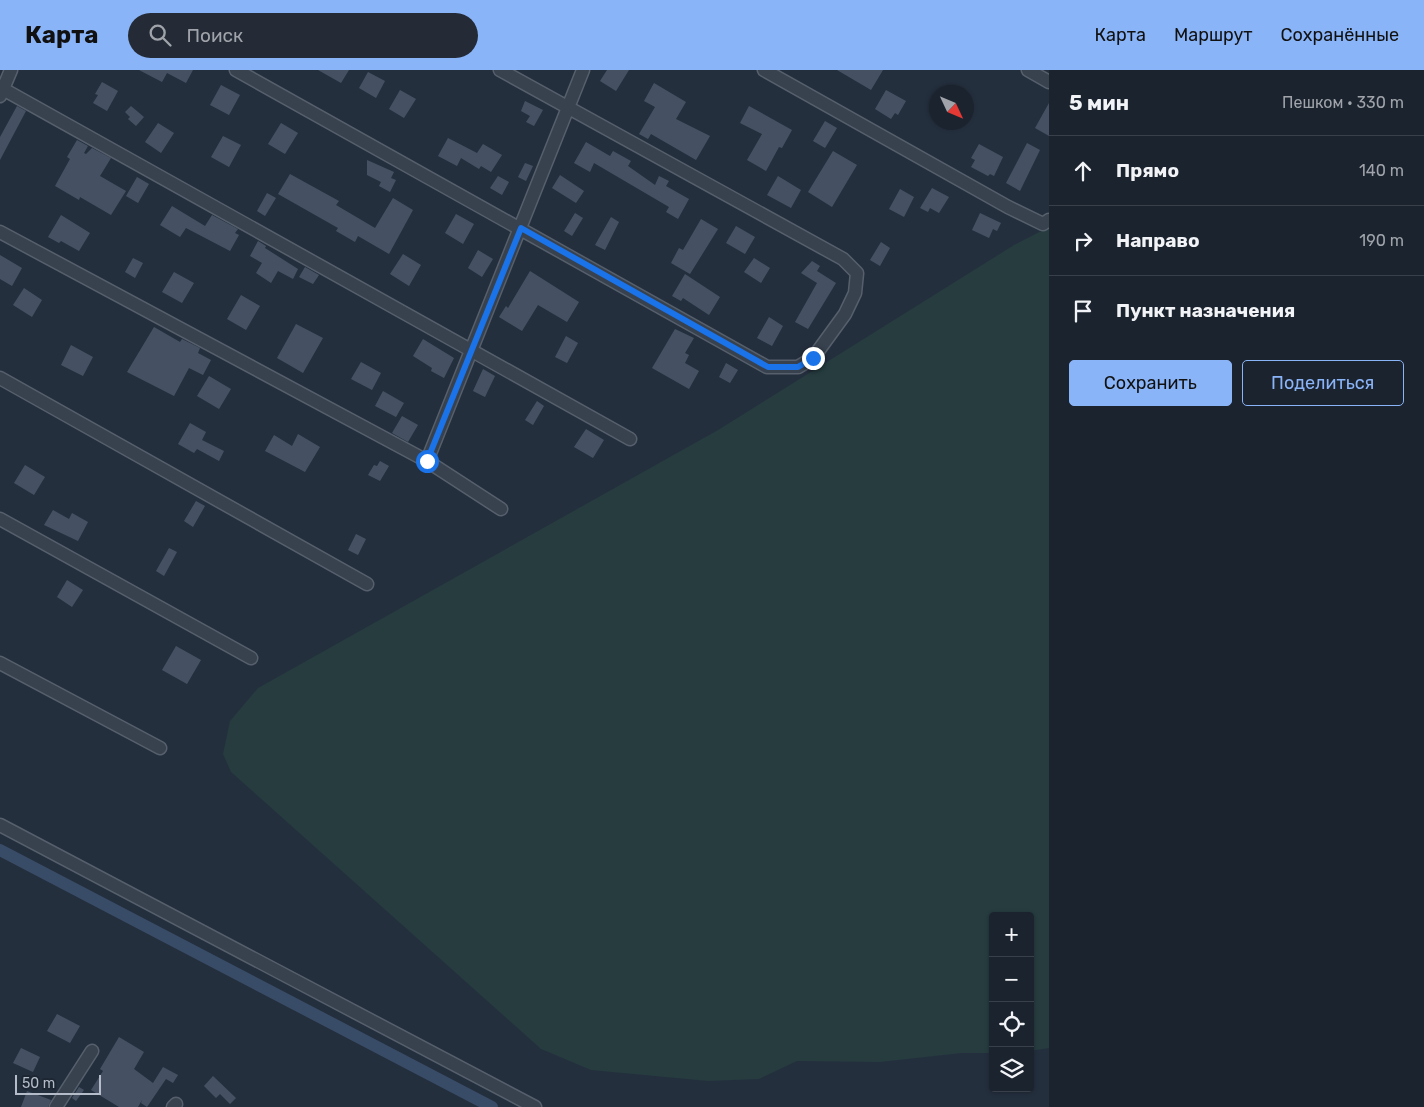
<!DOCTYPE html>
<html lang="ru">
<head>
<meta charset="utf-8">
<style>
	body { margin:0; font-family:Rubik,sans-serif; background:#242b36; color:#f1f3f6 }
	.controls { position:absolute; right:15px; bottom:15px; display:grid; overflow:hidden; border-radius:5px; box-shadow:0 1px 4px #0004 }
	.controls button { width:45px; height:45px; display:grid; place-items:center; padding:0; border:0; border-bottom:1px solid #39404a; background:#1b232e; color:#f1f3f6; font:25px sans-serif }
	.compass { position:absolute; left:929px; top:15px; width:45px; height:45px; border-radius:50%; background:#1b232e; box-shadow:0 1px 4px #0004; rotate:134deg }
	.scale { position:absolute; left:15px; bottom:12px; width:86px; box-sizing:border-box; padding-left:5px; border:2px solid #b4bcc9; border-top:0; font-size:14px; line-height:18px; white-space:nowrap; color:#b4bcc9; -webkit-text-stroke:4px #1d2633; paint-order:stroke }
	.stop { position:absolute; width:15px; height:15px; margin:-11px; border:4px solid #1a73e8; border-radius:50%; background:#fff }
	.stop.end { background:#1a73e8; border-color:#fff; box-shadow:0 1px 5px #0008 }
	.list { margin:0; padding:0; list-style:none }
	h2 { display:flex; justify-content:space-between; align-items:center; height:65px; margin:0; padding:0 20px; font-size:21px }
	h2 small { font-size:16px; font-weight:400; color:#a0a4aa }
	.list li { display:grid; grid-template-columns:32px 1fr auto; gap:15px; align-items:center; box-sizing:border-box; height:70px; padding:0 20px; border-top:1px solid #39404a }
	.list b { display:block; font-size:19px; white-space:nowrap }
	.list em { font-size:16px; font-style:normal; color:#a0a4aa }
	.actions { display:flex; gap:10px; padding:15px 20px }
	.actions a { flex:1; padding:11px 0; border:1px solid #8ab4f8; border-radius:5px; text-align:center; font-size:18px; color:#8ab4f8 }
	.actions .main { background:#8ab4f8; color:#111 }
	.icon { flex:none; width:28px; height:28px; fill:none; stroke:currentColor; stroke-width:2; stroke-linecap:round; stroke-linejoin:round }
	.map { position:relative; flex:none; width:1049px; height:1037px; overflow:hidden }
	header { display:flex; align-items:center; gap:30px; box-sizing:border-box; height:70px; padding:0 25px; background:#8ab4f8; color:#111 }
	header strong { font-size:24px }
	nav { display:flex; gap:28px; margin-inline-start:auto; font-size:18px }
	.search { width:350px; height:45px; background:#242b36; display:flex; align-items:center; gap:12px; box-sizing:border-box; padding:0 18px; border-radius:28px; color:#a0a4aa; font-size:19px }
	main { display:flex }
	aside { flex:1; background:#1b232e }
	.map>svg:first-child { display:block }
	.green { fill:#263c3f }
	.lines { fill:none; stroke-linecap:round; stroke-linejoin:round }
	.canal { stroke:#394c67; stroke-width:12 }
	.building { fill:#455162 }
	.minor-casing { stroke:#565f6c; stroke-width:15 }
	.minor { stroke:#38414e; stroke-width:12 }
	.route { stroke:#1a73e8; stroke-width:6 }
</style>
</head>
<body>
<header>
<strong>Карта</strong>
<div class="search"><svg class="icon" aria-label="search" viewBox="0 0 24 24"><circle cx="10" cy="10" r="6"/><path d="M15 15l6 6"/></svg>Поиск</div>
<nav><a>Карта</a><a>Маршрут</a><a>Сохранённые</a></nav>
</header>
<main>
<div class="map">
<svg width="1049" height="1037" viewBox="0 0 1049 1037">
	<rect width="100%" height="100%" fill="#242f3e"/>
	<path class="green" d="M 1049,157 L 1049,978 L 1030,981 L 1030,846 L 993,846 L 993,983 L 962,983 L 880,992 L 797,991 L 759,1009 L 708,1011 L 591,1000 L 541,979 L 231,702 L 223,684 L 230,651 L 258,618 L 718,360 L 1014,175 Z"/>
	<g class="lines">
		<path class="canal" d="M 0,780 L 492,1037"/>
	</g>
	<path class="building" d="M 139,0 L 193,0 L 186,13 L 167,3 L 162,12 Z
		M 318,0 L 349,0 L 341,13 Z
		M 607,0 L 629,0 L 616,21 L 600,11 Z
		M 837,0 L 883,0 L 871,20 Z
		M 368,2 L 385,11 L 376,28 L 359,18 Z
		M 102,12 L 118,21 L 107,41 L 93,33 L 98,25 L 95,24 Z
		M 654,13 L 686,32 L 676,49 L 710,66 L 696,90 L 651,64 L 648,69 L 639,64 L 655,37 L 644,31 Z
		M 221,15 L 240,25 L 229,45 L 210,35 Z
		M 400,20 L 416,29 L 404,48 L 389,39 Z
		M 886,20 L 906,31 L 898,45 L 895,43 L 891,49 L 875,39 Z
		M 525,31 L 543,40 L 534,56 L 526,52 L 530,46 L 521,41 Z
		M 1049,33 L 1049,66 L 1035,58 Z
		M 17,36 L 26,41 L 0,90 L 0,67 Z
		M 131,36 L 144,47 L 136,56 L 128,49 L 130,47 L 125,42 Z
		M 749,36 L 792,60 L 782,78 L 779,77 L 766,101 L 747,90 L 762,64 L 740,53 Z
		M 825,51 L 837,58 L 825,78 L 813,71 Z
		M 158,53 L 174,63 L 161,83 L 145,72 Z
		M 281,53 L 298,63 L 285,84 L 268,74 Z
		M 223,66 L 241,75 L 229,97 L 211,87 Z
		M 448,68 L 477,83 L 483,74 L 502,85 L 491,102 L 481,96 L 479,99 L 461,88 L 457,96 L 438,86 Z
		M 77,70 L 88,76 L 84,83 L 86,84 L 92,78 L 111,88 L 100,106 L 126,121 L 111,145 L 80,127 L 79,130 L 55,116 L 70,89 L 67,87 Z
		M 586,72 L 610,86 L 613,81 L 631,91 L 628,96 L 655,115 L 659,106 L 669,111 L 666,116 L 689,129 L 678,149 L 666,142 L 669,137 L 594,93 L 590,102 L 574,93 Z
		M 1027,73 L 1040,80 L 1020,121 L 1006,113 Z
		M 979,74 L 1003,87 L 994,106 L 990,104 L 988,106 L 971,97 L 975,90 L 971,88 Z
		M 833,81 L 857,95 L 832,137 L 808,122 Z
		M 367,90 L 394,102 L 391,108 L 396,110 L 390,122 L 379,116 L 381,112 L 367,105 Z
		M 525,93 L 533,96 L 526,111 L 518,107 Z
		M 290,104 L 339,131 L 336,135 L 375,158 L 393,128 L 413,140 L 389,184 L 358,166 L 355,172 L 336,161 L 338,158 L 278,124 Z
		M 560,105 L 584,121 L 576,133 L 552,118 Z
		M 498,106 L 509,112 L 502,125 L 490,118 Z
		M 778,106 L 801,120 L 791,138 L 767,125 Z
		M 137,107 L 149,114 L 138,133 L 126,126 Z
		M 932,118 L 949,127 L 939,143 L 930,138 L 928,142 L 920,138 Z
		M 900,119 L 914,127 L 904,147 L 889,139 Z
		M 267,123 L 276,128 L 265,146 L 257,141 Z
		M 172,136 L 205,156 L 212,145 L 238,159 L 235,163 L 239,165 L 230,181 L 186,158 L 180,167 L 160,155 Z
		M 575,143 L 583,148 L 572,166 L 564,161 Z
		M 980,143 L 1001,153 L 997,161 L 993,159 L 989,168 L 972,160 Z
		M 456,144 L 474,154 L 463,174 L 445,163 Z
		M 61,145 L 90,163 L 79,181 L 61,171 L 59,173 L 48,167 Z
		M 611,147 L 619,152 L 605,180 L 595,175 Z
		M 701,149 L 718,159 L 690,204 L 671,193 L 679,178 L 683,180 Z
		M 736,156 L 755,167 L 745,184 L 726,173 Z
		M 258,171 L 266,176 L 265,178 L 298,199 L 293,209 L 278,201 L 271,213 L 256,203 L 262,193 L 250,186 Z
		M 881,172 L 890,178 L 880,196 L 870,190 Z
		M 478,180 L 493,189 L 482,207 L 468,198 Z
		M 403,184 L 421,195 L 409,216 L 390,204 Z
		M 0,185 L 22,198 L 12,216 L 0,209 Z
		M 133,188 L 143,193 L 135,208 L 125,202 Z
		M 754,188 L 770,198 L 761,213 L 744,202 Z
		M 812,191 L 820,196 L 817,201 L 836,213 L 808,259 L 795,252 L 817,213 L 801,203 Z
		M 305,197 L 319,205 L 313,214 L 299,207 Z
		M 530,201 L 579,232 L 567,252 L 538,235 L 522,261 L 499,247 L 506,236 L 508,238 Z
		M 174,202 L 194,213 L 182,233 L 162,222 Z
		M 685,204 L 720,227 L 709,245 L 683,228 L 681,231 L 672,226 Z
		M 24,218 L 42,230 L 32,247 L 13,235 Z
		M 241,225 L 260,236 L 246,260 L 227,249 Z
		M 769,247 L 783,256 L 772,276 L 757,268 Z
		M 296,254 L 323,268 L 303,303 L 277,288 Z
		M 154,257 L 180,272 L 182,269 L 200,278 L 198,283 L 211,290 L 203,305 L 189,298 L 174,326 L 127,302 Z
		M 675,259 L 694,268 L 685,283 L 689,285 L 685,293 L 699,301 L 689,319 L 652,298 Z
		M 566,266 L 578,273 L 567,293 L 555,287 Z
		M 423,269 L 454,288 L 444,308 L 431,301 L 432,298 L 413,286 Z
		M 71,275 L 93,287 L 83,306 L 61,295 Z
		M 361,292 L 381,303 L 372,320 L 351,309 Z
		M 726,293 L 738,300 L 730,313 L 719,307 Z
		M 483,299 L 495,306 L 485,327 L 473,321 Z
		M 209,306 L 231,319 L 219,339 L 197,326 Z
		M 383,321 L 404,333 L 396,347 L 375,336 Z
		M 537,331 L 544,336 L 533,355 L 525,350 Z
		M 402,346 L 418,355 L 408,372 L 392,363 Z
		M 190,353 L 206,362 L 202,370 L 224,381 L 219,391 L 197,379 L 194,383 L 178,374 Z
		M 586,359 L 604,370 L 593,388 L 574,377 Z
		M 298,364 L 320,377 L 305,402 L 265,381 L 274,365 L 292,376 Z
		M 380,391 L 389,396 L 380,411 L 368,405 L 374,395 L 377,396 Z
		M 25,395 L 45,407 L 34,425 L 14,413 Z
		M 196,431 L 205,436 L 193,457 L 184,451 Z
		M 53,440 L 69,449 L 72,443 L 88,452 L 78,471 L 44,455 Z
		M 356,464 L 366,469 L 358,485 L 348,480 Z
		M 169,478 L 177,482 L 164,506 L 156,501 Z
		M 67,510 L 83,520 L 72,537 L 57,527 Z
		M 176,576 L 201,590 L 187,614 L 162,600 Z
		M 57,944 L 80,956 L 70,973 L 47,961 Z
		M 119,967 L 144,982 L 134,999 L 153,1013 L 163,997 L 178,1005 L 173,1013 L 166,1009 L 147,1037 L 141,1033 L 142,1030 L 138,1037 L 119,1037 L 91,1020 L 103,1001 L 100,999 Z
		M 21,978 L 40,987 L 33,1002 L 13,993 Z
		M 213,1006 L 236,1028 L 230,1034 L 220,1024 L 216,1028 L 204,1016 Z
		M 79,1017 L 84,1020 L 76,1031 L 72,1028 Z
		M 27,1021 L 51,1030 L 48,1037 L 21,1037 Z"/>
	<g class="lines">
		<g class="minor-casing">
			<path id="minor" d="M 236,0 L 767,297 L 798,297 L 813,288 L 845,244 L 855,223 L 857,203 L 843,189 L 500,0
				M 764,0 L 1008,137 L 1043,154 L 1049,150
				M 1028,0 L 1049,12
				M 3,19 L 630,369
				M 0,26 L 11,0
				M 0,162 L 427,391 L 501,439
				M 0,308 L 367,514
				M 427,391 L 583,0
				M 0,449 L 251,588
				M 0,593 L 160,678
				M 0,755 L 535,1037
				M 56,1037 L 92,981
				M 173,1037 L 176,1034"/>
		</g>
		<use href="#minor" class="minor"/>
	</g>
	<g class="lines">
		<path class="route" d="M 427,391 L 521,158 L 768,297 L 798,297 L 813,288"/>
	</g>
</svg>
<div class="controls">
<button>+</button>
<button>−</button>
<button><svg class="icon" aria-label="locate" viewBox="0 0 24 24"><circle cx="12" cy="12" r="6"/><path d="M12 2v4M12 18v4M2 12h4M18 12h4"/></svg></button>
<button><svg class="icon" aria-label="layers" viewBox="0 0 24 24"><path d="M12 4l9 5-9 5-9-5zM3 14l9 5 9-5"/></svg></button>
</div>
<svg class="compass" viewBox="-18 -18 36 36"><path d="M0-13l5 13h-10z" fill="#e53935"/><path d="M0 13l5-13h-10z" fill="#a0a4aa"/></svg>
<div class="scale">50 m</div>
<div class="stop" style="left:427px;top:391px"></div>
<div class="stop end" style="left:813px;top:288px"></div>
</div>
<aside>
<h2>5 мин<small>Пешком · 330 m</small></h2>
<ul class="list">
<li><svg class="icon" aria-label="ahead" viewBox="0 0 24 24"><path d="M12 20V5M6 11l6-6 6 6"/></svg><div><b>Прямо</b></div><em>140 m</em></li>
<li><svg class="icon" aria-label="right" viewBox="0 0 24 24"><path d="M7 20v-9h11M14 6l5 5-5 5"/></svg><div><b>Направо</b></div><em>190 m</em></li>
<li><svg class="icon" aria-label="arrive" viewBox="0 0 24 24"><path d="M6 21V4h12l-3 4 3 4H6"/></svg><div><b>Пункт назначения</b></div></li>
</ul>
<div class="actions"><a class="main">Сохранить</a><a>Поделиться</a></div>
</aside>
</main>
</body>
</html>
